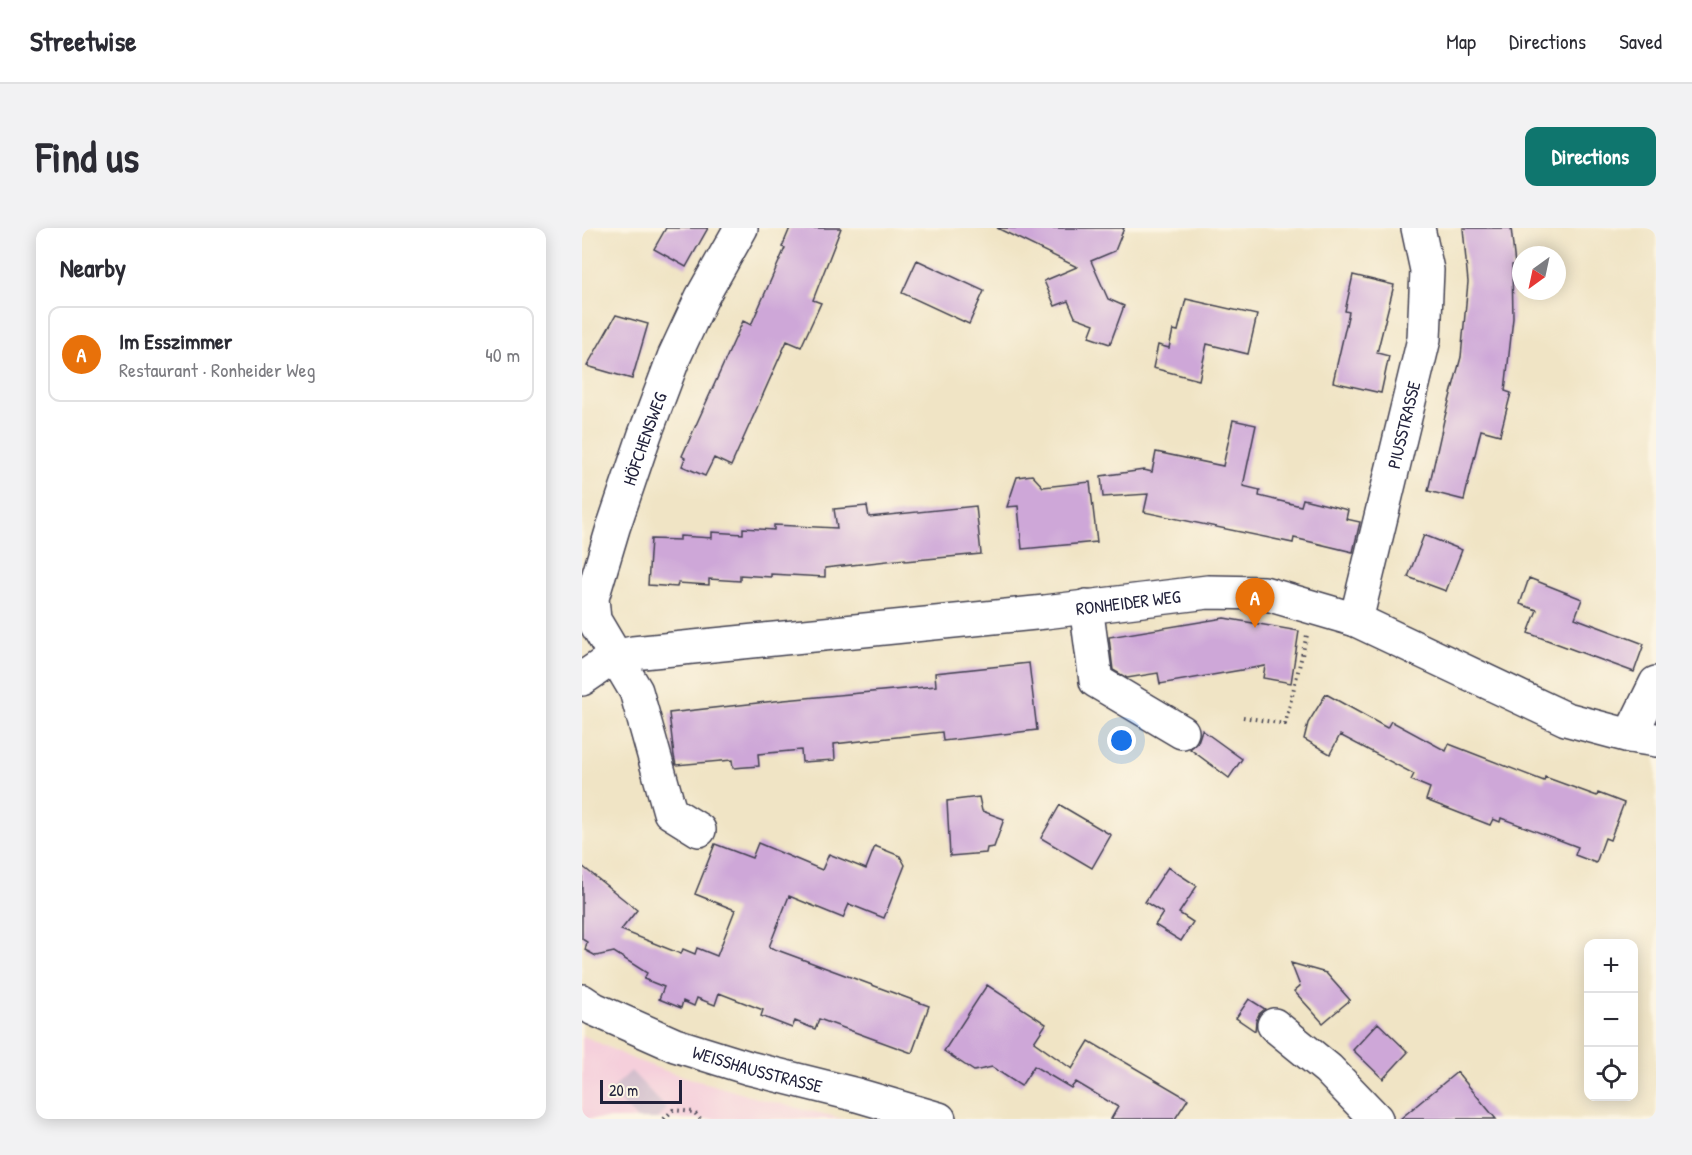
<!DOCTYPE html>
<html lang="en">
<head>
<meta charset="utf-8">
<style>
	body { margin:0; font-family:"Patrick Hand",sans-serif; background:#f2f2f3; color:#2b2b33 }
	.controls { position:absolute; right:18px; bottom:18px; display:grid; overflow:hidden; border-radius:12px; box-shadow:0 3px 15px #0003 }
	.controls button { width:54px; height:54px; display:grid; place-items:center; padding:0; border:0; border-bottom:2px solid #e1e1e2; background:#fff; color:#2b2b33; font:30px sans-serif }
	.compass { position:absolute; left:930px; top:18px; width:54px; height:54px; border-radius:50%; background:#fff; box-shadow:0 3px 15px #0003; rotate:213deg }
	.scale { position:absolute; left:18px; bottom:15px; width:82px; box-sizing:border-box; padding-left:6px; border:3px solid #22223b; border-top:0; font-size:16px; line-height:21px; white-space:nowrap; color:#22223b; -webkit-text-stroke:4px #fcf5e5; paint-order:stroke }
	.you { position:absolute; left:540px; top:513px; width:21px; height:21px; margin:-15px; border:4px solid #fff; border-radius:50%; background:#1a73e8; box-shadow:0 0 0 9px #1a73e833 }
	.badge { display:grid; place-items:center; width:39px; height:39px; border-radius:50%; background:#0f766e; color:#fff; font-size:20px; font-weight:700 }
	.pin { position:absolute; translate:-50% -50px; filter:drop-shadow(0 2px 3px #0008) }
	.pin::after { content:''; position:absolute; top:32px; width:21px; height:18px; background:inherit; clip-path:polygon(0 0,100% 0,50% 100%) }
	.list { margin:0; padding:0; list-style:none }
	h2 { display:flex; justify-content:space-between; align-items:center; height:78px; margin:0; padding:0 24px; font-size:26px }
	h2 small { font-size:20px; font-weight:400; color:#7c7c81 }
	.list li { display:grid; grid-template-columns:39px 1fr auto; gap:18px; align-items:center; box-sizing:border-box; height:96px; margin:0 12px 12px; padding:0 12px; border:2px solid #e1e1e2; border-radius:12px }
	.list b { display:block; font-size:22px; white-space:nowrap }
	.list p { margin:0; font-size:20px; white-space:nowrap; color:#7c7c81 }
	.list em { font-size:20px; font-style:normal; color:#7c7c81 }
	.icon { flex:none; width:33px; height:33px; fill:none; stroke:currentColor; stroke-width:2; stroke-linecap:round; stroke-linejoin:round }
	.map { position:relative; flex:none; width:1074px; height:891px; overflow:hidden; border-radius:12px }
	header { display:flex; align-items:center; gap:36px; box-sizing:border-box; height:84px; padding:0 30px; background:#fff; border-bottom:2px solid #e1e1e2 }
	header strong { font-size:28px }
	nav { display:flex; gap:33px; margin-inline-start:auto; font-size:21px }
	.intro { display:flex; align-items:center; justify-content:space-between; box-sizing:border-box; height:144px; padding:0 36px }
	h1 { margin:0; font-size:42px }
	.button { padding:15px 27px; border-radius:12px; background:#0f766e; color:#fff; font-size:21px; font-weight:700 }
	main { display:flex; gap:36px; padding:0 36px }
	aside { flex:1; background:#fff; border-radius:12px; box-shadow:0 3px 15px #0003 }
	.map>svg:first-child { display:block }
	.built { fill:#f5cfdb }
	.industrial { fill:#d1bdcc }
	.building { fill:#cea7d8 }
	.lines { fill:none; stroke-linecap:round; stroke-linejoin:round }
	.minor-casing { stroke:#413f50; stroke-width:36 }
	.path { stroke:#413f50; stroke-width:4; stroke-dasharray:1.5 4.5; stroke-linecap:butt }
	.minor { stroke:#fff; stroke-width:33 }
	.labels { text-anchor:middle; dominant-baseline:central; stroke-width:5; stroke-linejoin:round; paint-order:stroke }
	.street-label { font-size:18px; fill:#22223b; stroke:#fcf5e5 }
</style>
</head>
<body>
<header>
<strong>Streetwise</strong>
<nav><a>Map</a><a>Directions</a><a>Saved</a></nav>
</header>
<div class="intro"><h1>Find us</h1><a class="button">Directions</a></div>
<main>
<aside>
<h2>Nearby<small></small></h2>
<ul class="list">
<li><span class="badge" style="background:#e8710a">A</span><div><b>Im Esszimmer</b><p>Restaurant · Ronheider Weg</p></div><em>40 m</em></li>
</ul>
</aside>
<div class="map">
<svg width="1074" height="891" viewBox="0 0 1074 891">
	<rect width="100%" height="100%" fill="#fcf5e5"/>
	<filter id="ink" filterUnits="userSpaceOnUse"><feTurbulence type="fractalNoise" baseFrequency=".0167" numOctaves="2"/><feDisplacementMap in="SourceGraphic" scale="12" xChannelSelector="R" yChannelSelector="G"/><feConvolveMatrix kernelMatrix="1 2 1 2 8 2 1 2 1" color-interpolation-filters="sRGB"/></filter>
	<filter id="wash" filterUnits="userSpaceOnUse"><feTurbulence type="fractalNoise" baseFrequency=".008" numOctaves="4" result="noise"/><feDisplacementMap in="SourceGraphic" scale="24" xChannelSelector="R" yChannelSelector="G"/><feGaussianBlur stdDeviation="1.35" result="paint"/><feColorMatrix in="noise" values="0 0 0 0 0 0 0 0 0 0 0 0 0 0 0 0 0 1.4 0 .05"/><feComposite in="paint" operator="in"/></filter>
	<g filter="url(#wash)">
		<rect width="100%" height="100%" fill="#f0e4c5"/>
		<path class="built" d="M 0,807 L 51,831 L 84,843 L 182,872 L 262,891 L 0,891 Z"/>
		<path class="industrial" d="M 49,843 L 85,881 L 75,891 L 55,891 L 28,863 Z"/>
		<g id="blocks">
			<path class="building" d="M 84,0 L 126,0 L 104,39 L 72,21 Z
				M 208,0 L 259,0 L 231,72 L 239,75 L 219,119 L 205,113 L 149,238 L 132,230 L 123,248 L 100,238 L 103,230 L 100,228 L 161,93 L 169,97 L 203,20 L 200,19 Z
				M 415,0 L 542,0 L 533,23 L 509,33 L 526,71 L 542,78 L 528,116 L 507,109 L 512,96 L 493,89 L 486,73 L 473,78 L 462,53 L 495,39 Z
				M 881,0 L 929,0 L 933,37 L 930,37 L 931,90 L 923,163 L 929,165 L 918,207 L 899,202 L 882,272 L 846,263 L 862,192 L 879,129 L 886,54 Z
				M 335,32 L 402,63 L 387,96 L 320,65 Z
				M 771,47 L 812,57 L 795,125 L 807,128 L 799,165 L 751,154 L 767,84 L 763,83 Z
				M 604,71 L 675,87 L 666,126 L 625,116 L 617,152 L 571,140 L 576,117 L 587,120 L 591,102 L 596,103 Z
				M 34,87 L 66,96 L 50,151 L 5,138 Z
				M 651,192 L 674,197 L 661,258 L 678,262 L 677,268 L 719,278 L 721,271 L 766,282 L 764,291 L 778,294 L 771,324 L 712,310 L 711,315 L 562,284 L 566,266 L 521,269 L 519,248 L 562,242 L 570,244 L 574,224 L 641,238 Z
				M 450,247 L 461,259 L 508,254 L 515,314 L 440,321 L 436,278 L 425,279 L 435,249 Z
				M 285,278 L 287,289 L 394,278 L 399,326 L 323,333 L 323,331 L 243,340 L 243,349 L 189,346 L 189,349 L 158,347 L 158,353 L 127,351 L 127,357 L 96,355 L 95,359 L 66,357 L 69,311 L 98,312 L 98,308 L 130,310 L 130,304 L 161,306 L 161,300 L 192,302 L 192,297 L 255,300 L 252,281 Z
				M 842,307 L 880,322 L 864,363 L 826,349 Z
				M 947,350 L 1000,371 L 993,390 L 1062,416 L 1052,444 L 946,405 L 955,382 L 938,376 Z
				M 642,390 L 717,403 L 709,455 L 681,450 L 683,438 L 578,456 L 576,445 L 545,450 L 531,442 L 527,409 Z
				M 447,435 L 455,502 L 361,513 L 360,504 L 252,516 L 253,532 L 220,534 L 219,522 L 176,526 L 177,538 L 151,540 L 150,532 L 94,537 L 92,528 L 87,485 L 202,472 L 354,458 L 353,445 Z
				M 744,466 L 805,500 L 809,493 L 864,523 L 867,516 L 962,553 L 963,549 L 1015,568 L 1016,565 L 1042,575 L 1028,612 L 1023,610 L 1014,635 L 993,627 L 996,619 L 919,590 L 918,594 L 911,591 L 908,597 L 844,572 L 848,560 L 829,552 L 832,546 L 758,507 L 748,526 L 722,511 L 726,495 Z
				M 620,502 L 660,531 L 647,550 L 608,521 L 616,514 Z
				M 397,569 L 400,583 L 422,591 L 412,619 L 405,620 L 404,625 L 368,628 L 365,573 Z
				M 478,577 L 529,607 L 510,640 L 459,610 Z
				M 176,615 L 240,642 L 247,626 L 284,641 L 293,618 L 318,628 L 323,637 L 302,690 L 267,676 L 261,690 L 207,668 L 187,719 L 347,778 L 330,825 L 237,791 L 233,801 L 213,793 L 210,800 L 179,788 L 181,782 L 137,765 L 133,777 L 115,770 L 112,778 L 101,773 L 99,780 L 77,771 L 82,759 L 62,751 L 65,745 L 32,724 L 14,728 L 3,722 L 5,714 L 0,711 L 0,638 L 55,682 L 39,702 L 99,726 L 101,721 L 113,726 L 115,720 L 135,728 L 153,682 L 113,666 L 133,616 L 170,630 Z
				M 586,639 L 615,658 L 597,685 L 611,694 L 599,713 L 573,697 L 581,685 L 563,674 Z
				M 709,735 L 744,745 L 768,772 L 741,795 L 712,763 L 718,758 Z
				M 405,757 L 464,796 L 452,814 L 490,841 L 507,813 L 606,871 L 593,891 L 529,891 L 536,879 L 494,854 L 489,860 L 452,838 L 439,858 L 410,839 L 392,843 L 362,823 Z
				M 667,771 L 683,781 L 677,786 L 674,793 L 673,803 L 654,790 Z
				M 796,795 L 826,824 L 801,851 L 771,822 Z
				M 875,844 L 914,891 L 818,891 Z"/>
		</g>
	</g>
	<g filter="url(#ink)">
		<use href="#blocks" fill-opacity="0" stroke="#413f50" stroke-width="1.5"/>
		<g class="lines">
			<g class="minor-casing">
				<g id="minor">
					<path d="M 504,378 L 514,453 L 600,504"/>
					<path id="s1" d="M 774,392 L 842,111 L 845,42 L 836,0"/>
					<path id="s2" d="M 0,451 L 32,429 L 51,425 L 463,384 L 626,364 L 682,365 L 774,392 L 984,491 L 1048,508 L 1074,512"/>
					<path d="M 1048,508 L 1074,455"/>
					<path id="s3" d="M 117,602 L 88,584 L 54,463 L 12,392 L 10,370 L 31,300 L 63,206 L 92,129 L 120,69 L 159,0"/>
					<path id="s4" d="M 0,773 L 12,781 L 93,817 L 167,840 L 275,867 L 357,891"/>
					<path d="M 692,797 L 746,841 L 794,891"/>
				</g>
			</g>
			<path class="path" d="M 661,489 L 703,496 L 725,407
				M 82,891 L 91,882 L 112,884 L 118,891"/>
			<use href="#minor" class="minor"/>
		</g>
	</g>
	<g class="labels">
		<g class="street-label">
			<text stroke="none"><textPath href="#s1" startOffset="201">PIUSSTRASSE</textPath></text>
			<text stroke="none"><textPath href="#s3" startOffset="432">HÖFCHENSWEG</textPath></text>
			<text stroke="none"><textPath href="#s2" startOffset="556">RONHEIDER WEG</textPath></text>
			<text stroke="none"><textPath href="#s4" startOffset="189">WEISSHAUSSTRASSE</textPath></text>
		</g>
	</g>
</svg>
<div class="controls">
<button>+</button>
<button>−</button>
<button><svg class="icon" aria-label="locate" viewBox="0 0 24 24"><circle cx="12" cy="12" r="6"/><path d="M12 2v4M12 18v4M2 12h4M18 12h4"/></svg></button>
</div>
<svg class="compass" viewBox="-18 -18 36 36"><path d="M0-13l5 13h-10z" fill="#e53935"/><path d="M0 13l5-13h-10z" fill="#7c7c81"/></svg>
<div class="scale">20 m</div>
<div class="you"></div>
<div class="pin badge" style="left:673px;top:400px;background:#e8710a">A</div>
</div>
</main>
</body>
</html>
